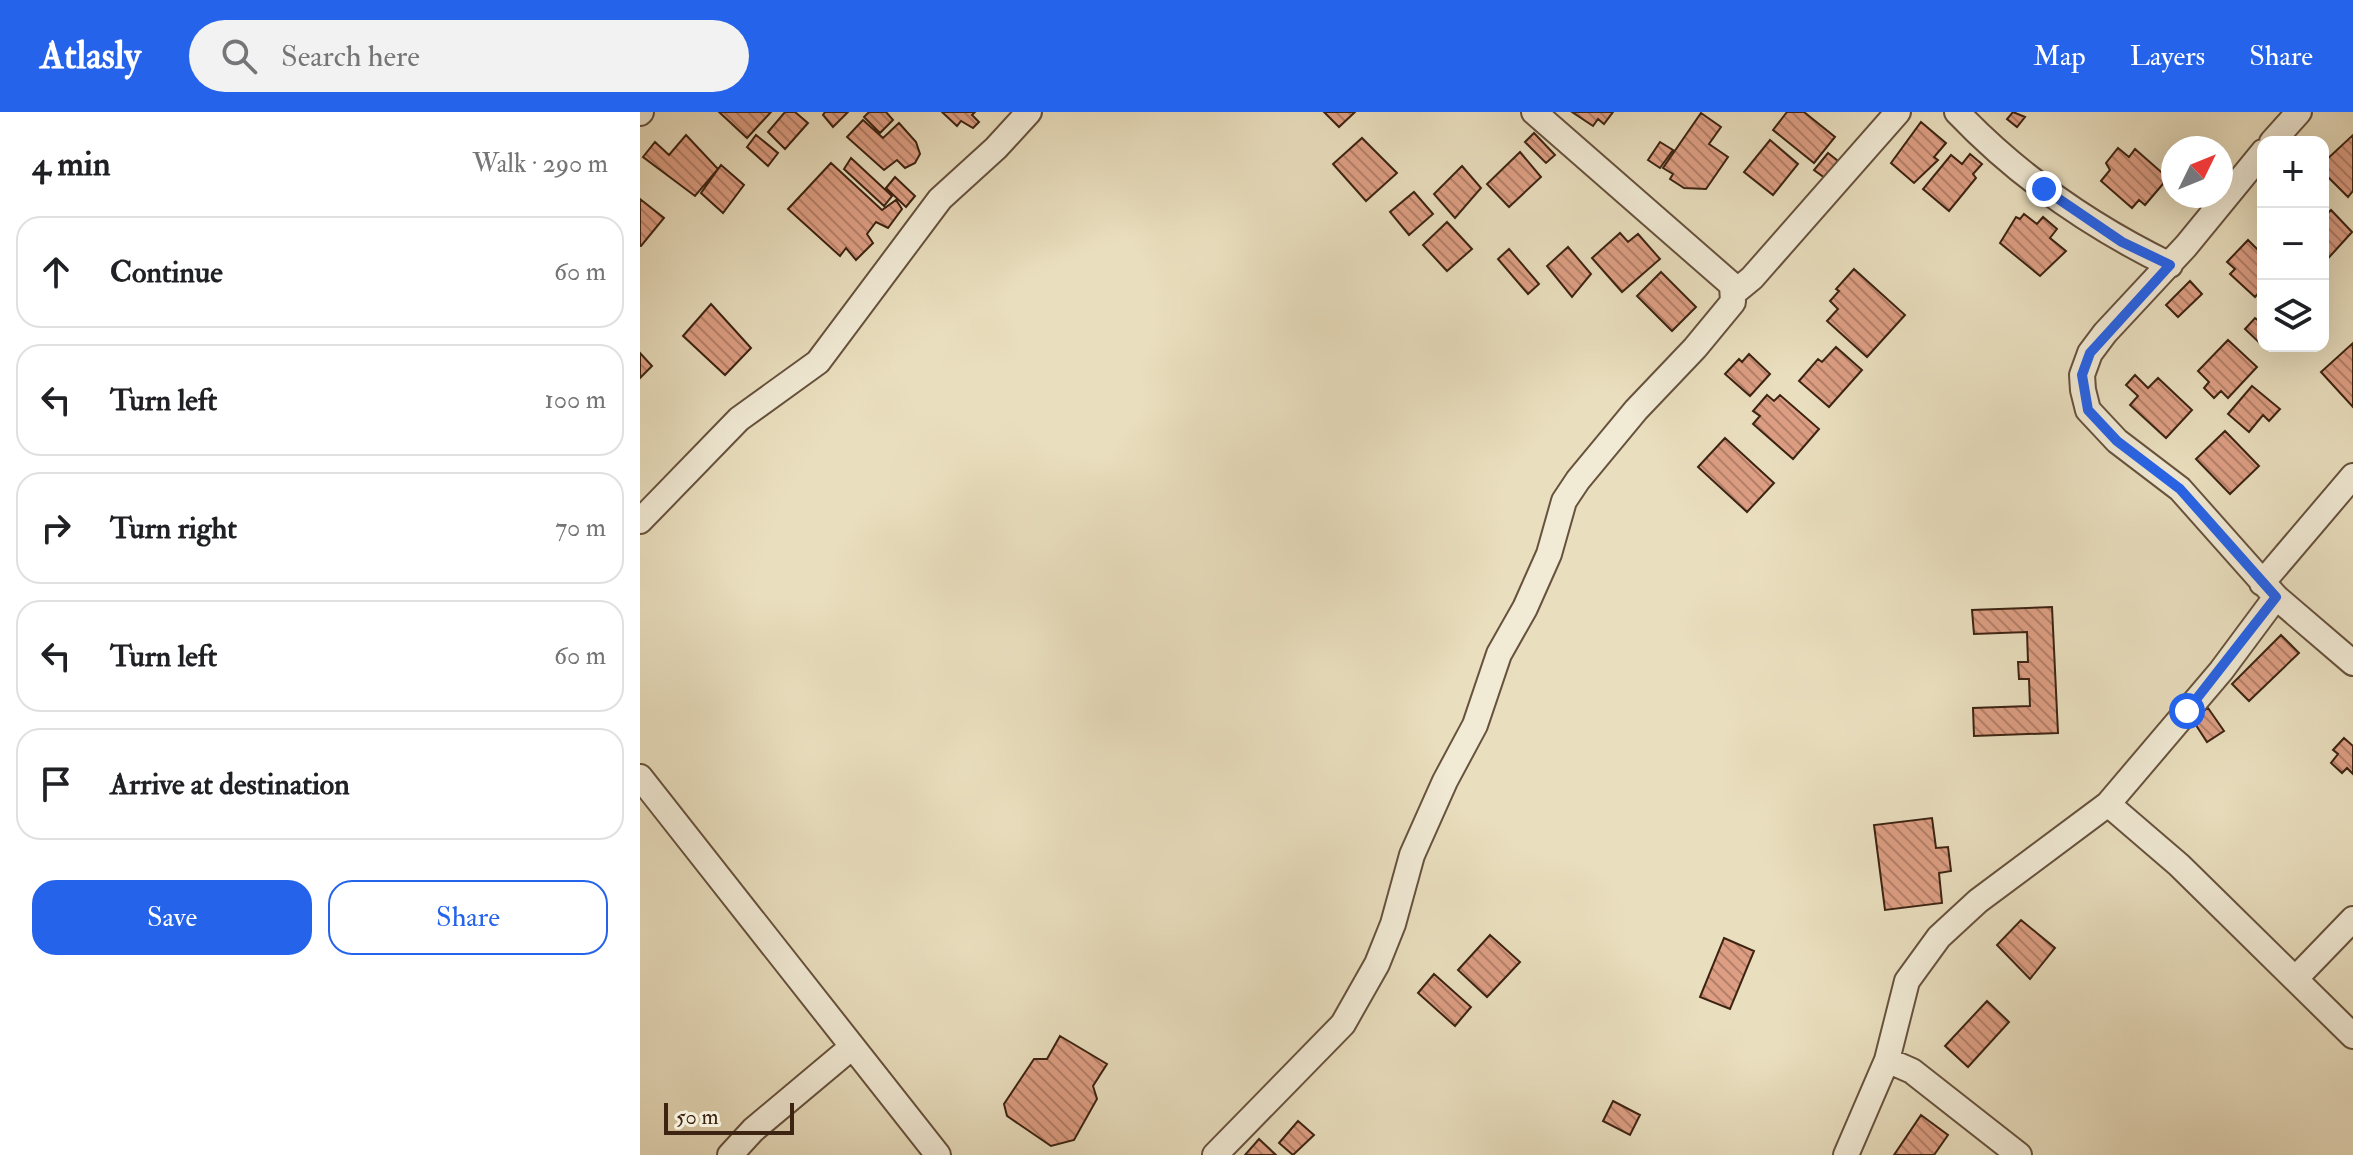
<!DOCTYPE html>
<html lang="en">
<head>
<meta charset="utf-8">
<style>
	body { margin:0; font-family:"IM FELL Double Pica",serif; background:#f2f2f2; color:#202124 }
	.controls { position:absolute; right:24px; top:24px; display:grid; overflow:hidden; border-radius:16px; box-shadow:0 8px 32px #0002 }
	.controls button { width:72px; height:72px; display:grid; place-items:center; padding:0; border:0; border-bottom:2px solid #e0e0e0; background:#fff; color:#202124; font:40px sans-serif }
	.compass { position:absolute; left:1521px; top:24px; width:72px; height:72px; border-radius:50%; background:#fff; box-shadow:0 8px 32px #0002; rotate:47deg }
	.scale { position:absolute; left:24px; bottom:20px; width:130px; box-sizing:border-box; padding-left:8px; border:4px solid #3c2312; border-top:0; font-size:22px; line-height:28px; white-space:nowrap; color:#3c2312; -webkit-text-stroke:6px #f1ead5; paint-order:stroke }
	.stop { position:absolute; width:24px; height:24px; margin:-18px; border:6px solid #2563eb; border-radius:50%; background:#fff }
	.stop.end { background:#2563eb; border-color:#fff; box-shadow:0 2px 8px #0008 }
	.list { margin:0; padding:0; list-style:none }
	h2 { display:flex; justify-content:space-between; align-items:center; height:104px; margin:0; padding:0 32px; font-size:34px }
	h2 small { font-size:26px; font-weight:400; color:#757577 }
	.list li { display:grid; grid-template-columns:52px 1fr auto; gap:24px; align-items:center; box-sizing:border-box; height:112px; margin:0 16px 16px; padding:0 16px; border:2px solid #e0e0e0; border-radius:24px }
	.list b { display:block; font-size:30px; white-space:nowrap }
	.list em { font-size:26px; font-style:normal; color:#757577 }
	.actions { display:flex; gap:16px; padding:24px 32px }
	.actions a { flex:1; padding:18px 0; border:2px solid #2563eb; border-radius:24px; text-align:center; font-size:28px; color:#2563eb }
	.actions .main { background:#2563eb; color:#fff }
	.icon { flex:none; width:44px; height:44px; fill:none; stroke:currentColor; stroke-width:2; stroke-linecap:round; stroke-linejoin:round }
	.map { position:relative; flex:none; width:1713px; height:1043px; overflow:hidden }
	header { display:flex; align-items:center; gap:48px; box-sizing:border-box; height:112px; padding:0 40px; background:#2563eb; color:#fff }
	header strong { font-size:38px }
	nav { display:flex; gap:44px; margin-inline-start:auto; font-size:28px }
	.search { width:560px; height:72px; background:#f2f2f2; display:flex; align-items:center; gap:20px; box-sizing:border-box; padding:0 28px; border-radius:44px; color:#757577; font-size:30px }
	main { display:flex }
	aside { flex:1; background:#fff }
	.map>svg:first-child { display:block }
	.building { fill:url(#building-back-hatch); stroke:#3c2312; stroke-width:2 }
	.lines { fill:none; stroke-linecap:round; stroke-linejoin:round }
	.minor-casing { stroke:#67523d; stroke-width:28 }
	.minor { stroke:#f1ead5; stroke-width:24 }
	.route { stroke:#2563eb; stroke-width:10 }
</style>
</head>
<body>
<header>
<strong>Atlasly</strong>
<div class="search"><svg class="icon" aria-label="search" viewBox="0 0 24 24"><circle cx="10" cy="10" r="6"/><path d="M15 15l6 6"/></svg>Search here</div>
<nav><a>Map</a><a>Layers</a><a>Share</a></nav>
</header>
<main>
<aside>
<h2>4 min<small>Walk · 290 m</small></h2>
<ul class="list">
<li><svg class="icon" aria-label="ahead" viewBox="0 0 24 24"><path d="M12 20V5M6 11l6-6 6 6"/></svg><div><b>Continue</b></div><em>60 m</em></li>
<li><svg class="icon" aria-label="left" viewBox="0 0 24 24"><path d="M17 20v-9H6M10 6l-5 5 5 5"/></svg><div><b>Turn left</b></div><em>100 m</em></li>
<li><svg class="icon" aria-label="right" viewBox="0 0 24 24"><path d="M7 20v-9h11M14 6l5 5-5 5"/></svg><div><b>Turn right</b></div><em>70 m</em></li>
<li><svg class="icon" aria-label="left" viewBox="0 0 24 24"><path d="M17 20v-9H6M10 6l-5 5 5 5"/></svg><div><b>Turn left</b></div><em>60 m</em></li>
<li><svg class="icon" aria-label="arrive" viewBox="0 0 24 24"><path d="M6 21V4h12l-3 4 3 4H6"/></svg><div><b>Arrive at destination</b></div></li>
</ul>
<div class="actions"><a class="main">Save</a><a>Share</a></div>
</aside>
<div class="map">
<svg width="1713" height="1043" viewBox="0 0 1713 1043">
	<defs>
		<pattern id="building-back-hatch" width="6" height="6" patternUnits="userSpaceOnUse" patternTransform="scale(2)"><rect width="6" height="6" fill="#dd9e83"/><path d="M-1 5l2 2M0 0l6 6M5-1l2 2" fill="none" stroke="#b4806a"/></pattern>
	</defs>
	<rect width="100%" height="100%" fill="#e9debe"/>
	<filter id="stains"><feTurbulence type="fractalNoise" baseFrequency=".0025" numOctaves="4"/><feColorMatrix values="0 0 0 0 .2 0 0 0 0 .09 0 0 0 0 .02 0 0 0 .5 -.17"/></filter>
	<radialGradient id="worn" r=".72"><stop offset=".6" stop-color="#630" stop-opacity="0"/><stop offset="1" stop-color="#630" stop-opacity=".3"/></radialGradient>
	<path class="building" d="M 79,0 L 131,0 L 107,26 Z
		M 145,0 L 155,0 L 168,11 L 145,37 L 128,20 Z
		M 185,0 L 208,0 L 193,15 L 183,3 Z
		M 229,0 L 246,0 L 253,8 L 240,21 L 224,5 Z
		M 302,0 L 335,0 L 332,3 L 339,10 L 333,16 L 321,9 L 317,14 Z
		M 684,0 L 715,0 L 699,15 Z
		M 932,0 L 973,0 L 964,12 L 958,7 L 953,14 Z
		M 1147,0 L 1164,0 L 1195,25 L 1174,51 L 1133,18 Z
		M 1373,0 L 1385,5 L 1377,15 L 1367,7 Z
		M 1061,1 L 1081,15 L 1069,32 L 1088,45 L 1066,77 L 1044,76 L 1030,67 L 1033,62 L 1023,56 Z
		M 223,8 L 243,26 L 259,11 L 276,30 L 280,42 L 275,51 L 265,56 L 257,48 L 244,58 L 207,25 Z
		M 1281,10 L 1306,31 L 1294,45 L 1298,48 L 1274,71 L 1251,51 Z
		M 894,21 L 915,43 L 906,51 L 885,30 Z
		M 46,23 L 78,57 L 55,84 L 3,45 L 15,30 L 29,43 Z
		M 116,23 L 138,41 L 128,54 L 107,35 Z
		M 1713,23 L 1713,79 L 1708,85 L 1683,60 L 1683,51 Z
		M 722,26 L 757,61 L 726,89 L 693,52 Z
		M 1130,28 L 1158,52 L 1133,83 L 1104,60 Z
		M 1020,30 L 1033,38 L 1020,56 L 1008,48 Z
		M 1478,36 L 1489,45 L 1495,37 L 1528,66 L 1505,93 L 1499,88 L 1492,96 L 1461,69 L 1470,58 L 1466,51 Z
		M 880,40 L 901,65 L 869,95 L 847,72 Z
		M 1188,41 L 1198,49 L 1185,66 L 1174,58 Z
		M 1330,42 L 1342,52 L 1333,62 L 1336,66 L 1309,99 L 1283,77 L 1311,43 L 1322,52 Z
		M 211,46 L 252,84 L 244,94 L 204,57 Z
		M 191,51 L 242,98 L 256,88 L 262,97 L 248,116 L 236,110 L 227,122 L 233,131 L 216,148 L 206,136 L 200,144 L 148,97 Z
		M 81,53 L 104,73 L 83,101 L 61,81 Z
		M 822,54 L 841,76 L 815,106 L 794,82 Z
		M 255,65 L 275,84 L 266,95 L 246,76 Z
		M 774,80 L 793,102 L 769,123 L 750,100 Z
		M 0,87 L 24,106 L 1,134 L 0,134 Z
		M 1691,98 L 1712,120 L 1683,152 L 1683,106 Z
		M 1384,102 L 1397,112 L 1403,105 L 1417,117 L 1410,126 L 1426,139 L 1400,164 L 1360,131 L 1376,105 L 1380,107 Z
		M 807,110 L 832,137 L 807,159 L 783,133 Z
		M 980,121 L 988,130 L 998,122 L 1020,147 L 982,180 L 952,146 Z
		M 1608,128 L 1623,143 L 1623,176 L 1615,185 L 1590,162 L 1595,157 L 1587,150 Z
		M 928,135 L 951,162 L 932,185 L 907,154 Z
		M 869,137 L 899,172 L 888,182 L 858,147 Z
		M 1214,157 L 1265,203 L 1227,245 L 1187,209 L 1198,197 L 1190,189 L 1199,179 L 1196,177 Z
		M 1021,160 L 1056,195 L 1032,219 L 997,184 Z
		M 1550,169 L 1562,182 L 1538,205 L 1526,193 Z
		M 71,192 L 111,236 L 85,263 L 43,224 Z
		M 1615,206 L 1620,210 L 1623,207 L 1626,237 L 1605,217 Z
		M 1588,228 L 1617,255 L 1588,286 L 1581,279 L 1574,286 L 1564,276 L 1569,270 L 1558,259 Z
		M 1713,231 L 1713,295 L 1681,260 Z
		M 1196,235 L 1222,258 L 1189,295 L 1159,269 L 1178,247 L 1182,250 Z
		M 0,241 L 12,254 L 0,266 Z
		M 1109,242 L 1130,262 L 1110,284 L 1085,262 L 1099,247 L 1102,250 Z
		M 1495,263 L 1508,276 L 1518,266 L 1552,298 L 1526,326 L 1490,293 L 1498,284 L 1486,273 Z
		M 1612,274 L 1640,297 L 1629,309 L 1623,303 L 1609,320 L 1588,302 Z
		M 1127,283 L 1134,289 L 1140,283 L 1179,317 L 1153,347 L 1113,312 L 1120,304 L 1113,299 Z
		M 1585,319 L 1619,354 L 1590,382 L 1556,347 Z
		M 1085,326 L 1134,371 L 1107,400 L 1058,355 Z
		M 1412,495 L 1418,621 L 1334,624 L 1333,596 L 1390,594 L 1389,567 L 1379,567 L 1378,550 L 1388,550 L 1387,520 L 1334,522 L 1332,498 Z
		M 1641,523 L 1659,541 L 1609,589 L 1592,572 Z
		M 1568,596 L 1584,619 L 1567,630 L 1552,607 Z
		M 1704,626 L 1713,634 L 1713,662 L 1707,656 L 1702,661 L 1691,651 L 1698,642 L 1693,638 Z
		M 1292,706 L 1296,736 L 1308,735 L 1311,759 L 1299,761 L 1302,791 L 1245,798 L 1234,713 Z
		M 1381,808 L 1415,836 L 1390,867 L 1357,833 Z
		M 850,823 L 880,850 L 847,885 L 818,858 Z
		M 1084,826 L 1114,839 L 1090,897 L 1060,885 Z
		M 794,862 L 831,895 L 815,914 L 778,881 Z
		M 1347,889 L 1369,910 L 1328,955 L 1305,934 Z
		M 420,924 L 467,952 L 453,974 L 457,987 L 434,1028 L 411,1034 L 367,1004 L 364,992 L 394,947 L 407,947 Z
		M 973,989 L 1000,1003 L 990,1023 L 963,1009 Z
		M 1281,1003 L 1308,1023 L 1294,1043 L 1254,1043 Z
		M 658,1009 L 674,1023 L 653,1043 L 639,1031 Z
		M 619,1027 L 636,1043 L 605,1043 Z"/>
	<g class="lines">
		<g class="minor-casing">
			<path id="minor" d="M 1317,0 C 1378,64 1450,114 1530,153
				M 0,1 L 1,0
				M 1632,30 L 1659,0
				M 1623,40 L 1546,134 L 1465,221 L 1450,241 L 1442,263 L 1443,278 L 1448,298 L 1477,329 L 1540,377 L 1636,485 L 1713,551
				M 1095,180 L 1112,166 L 1258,0
				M 0,409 L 99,307 L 178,250 L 300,87 L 356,36 L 389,0
				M 1622,471 L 1713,364
				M 1636,485 L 1581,559 L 1468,692 L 1539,753 L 1713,924
				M 0,665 L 298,1043
				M 1657,865 L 1713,807
				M 1247,948 L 1272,959 L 1379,1043
				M 90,1043 L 113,1018 L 212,935
				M 575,1043 L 703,912 L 737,852 L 753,812 L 772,743 L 805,669 L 835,613 L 859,542 L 885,496 L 909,442 L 924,389 L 938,368 L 996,298 L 1055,236 L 1093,190 L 1092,173 L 894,0
				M 1206,1043 L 1247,948 L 1267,869 L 1299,825 L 1338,789 L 1468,692"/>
		</g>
		<use href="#minor" class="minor"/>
	</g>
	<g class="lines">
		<path class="route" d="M 1404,77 L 1482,130 L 1530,153 L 1450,241 L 1442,263 L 1448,298 L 1477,329 L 1540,377 L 1636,485 L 1547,599"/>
	</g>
	<rect width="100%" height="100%" filter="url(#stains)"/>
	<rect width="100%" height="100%" fill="url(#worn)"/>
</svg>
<div class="controls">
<button>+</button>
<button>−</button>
<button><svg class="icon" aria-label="layers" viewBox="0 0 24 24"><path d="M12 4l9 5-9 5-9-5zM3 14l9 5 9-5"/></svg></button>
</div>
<svg class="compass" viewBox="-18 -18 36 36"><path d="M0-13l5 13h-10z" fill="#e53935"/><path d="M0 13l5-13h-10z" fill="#757577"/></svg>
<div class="scale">50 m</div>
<div class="stop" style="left:1547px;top:599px"></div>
<div class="stop end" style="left:1404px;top:77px"></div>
</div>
</main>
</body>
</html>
